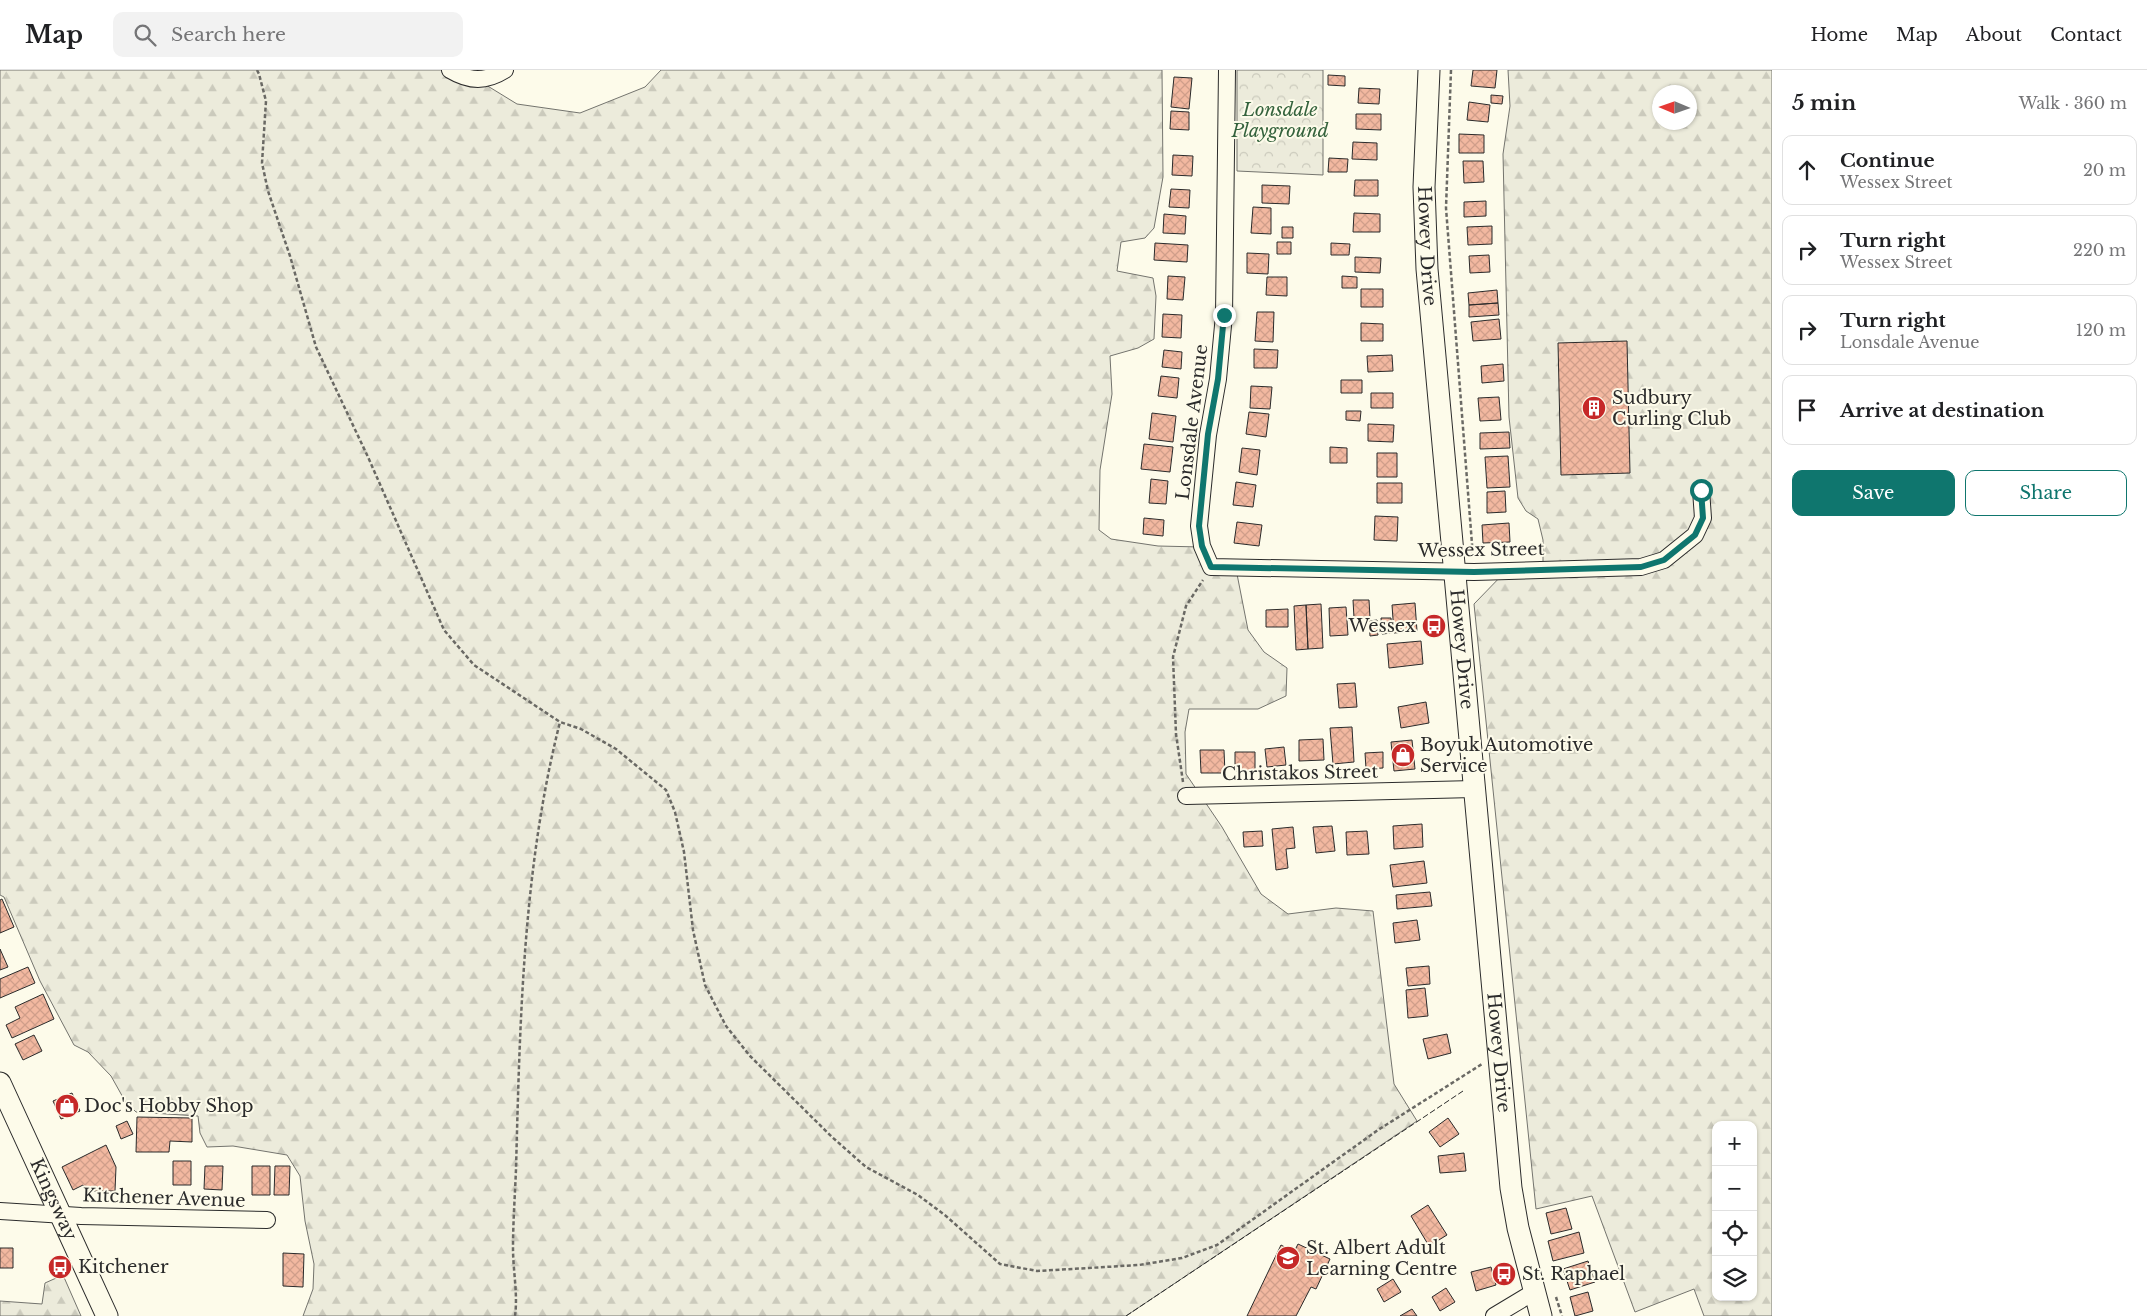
<!DOCTYPE html>
<html lang="en">
<head>
<meta charset="utf-8">
<style>
	body { margin:0; font-family:"Libre Baskerville",serif; background:#f2f2f2; color:#202124 }
	.controls { position:absolute; right:15px; bottom:15px; display:grid; overflow:hidden; border-radius:10px; box-shadow:0 1px 4px #0004 }
	.controls button { width:45px; height:45px; display:grid; place-items:center; padding:0; border:0; border-bottom:1px solid #e0e0e0; background:#fff; color:#202124; font:25px sans-serif }
	.compass { position:absolute; left:1652px; top:15px; width:45px; height:45px; border-radius:50%; background:#fff; box-shadow:0 1px 4px #0004; rotate:272deg }
	.stop { position:absolute; width:15px; height:15px; margin:-11px; border:4px solid #0f766e; border-radius:50%; background:#fff }
	.stop.end { background:#0f766e; border-color:#fff; box-shadow:0 1px 5px #0008 }
	.list { margin:0; padding:0; list-style:none }
	h2 { display:flex; justify-content:space-between; align-items:center; height:65px; margin:0; padding:0 20px; font-size:21px }
	h2 small { font-size:16px; font-weight:400; color:#757577 }
	.list li { display:grid; grid-template-columns:32px 1fr auto; gap:15px; align-items:center; box-sizing:border-box; height:70px; margin:0 10px 10px; padding:0 10px; border:1px solid #e0e0e0; border-radius:10px }
	.list b { display:block; font-size:19px; white-space:nowrap }
	.list p { margin:0; font-size:16px; white-space:nowrap; color:#757577 }
	.list em { font-size:16px; font-style:normal; color:#757577 }
	.actions { display:flex; gap:10px; padding:15px 20px }
	.actions a { flex:1; padding:11px 0; border:1px solid #0f766e; border-radius:10px; text-align:center; font-size:18px; color:#0f766e }
	.actions .main { background:#0f766e; color:#fff }
	.icon { flex:none; width:28px; height:28px; fill:none; stroke:currentColor; stroke-width:2; stroke-linecap:round; stroke-linejoin:round }
	.map { position:relative; flex:none; width:1772px; height:1246px; overflow:hidden }
	header { display:flex; align-items:center; gap:30px; box-sizing:border-box; height:70px; padding:0 25px; background:#fff; border-bottom:1px solid #e0e0e0 }
	header strong { font-size:24px }
	nav { display:flex; gap:28px; margin-inline-start:auto; font-size:18px }
	.search { width:350px; height:45px; background:#f2f2f2; display:flex; align-items:center; gap:12px; box-sizing:border-box; padding:0 18px; border-radius:10px; color:#757577; font-size:19px }
	main { display:flex }
	aside { flex:1; background:#fff }
	.map>svg:first-child { display:block }
	.forest { fill:url(#forest-firs); stroke:#74746e; fill-rule:evenodd }
	.park { fill:url(#park-crowns); stroke:#74746e }
	.building { fill:url(#building-cross-hatch); stroke:#2b2b2b }
	.lines { fill:none; stroke-linecap:round; stroke-linejoin:round }
	.minor-casing { stroke:#2b2b2b; stroke-width:18 }
	.major-casing { stroke:#2b2b2b; stroke-width:23 }
	.path { stroke:#6a6964; stroke-width:2.5; stroke-dasharray:4 2.5; stroke-linecap:butt }
	.minor { stroke:#fdfbea; stroke-width:16 }
	.major { stroke:#fdfbea; stroke-width:21 }
	.fence { stroke:#2b2b2b; stroke-width:1; stroke-dasharray:6 2.5; stroke-linecap:butt }
	.route { stroke:#0f766e; stroke-width:6 }
	.labels { text-anchor:middle; dominant-baseline:central; stroke-width:4; stroke-linejoin:round; paint-order:stroke }
	.park-label { font-size:18px; font-style:italic; fill:#34623c; stroke:#fdfbea }
	.street-label { font-size:18px; fill:#2b2b2b; stroke:#fdfbea }
	.poi-label { font-size:18px; fill:#2b2b2b; stroke:#fdfbea; text-anchor:start }
</style>
</head>
<body>
<header>
<strong>Map</strong>
<div class="search"><svg class="icon" aria-label="search" viewBox="0 0 24 24"><circle cx="10" cy="10" r="6"/><path d="M15 15l6 6"/></svg>Search here</div>
<nav><a>Home</a><a>Map</a><a>About</a><a>Contact</a></nav>
</header>
<main>
<div class="map">
<svg width="1772" height="1246" viewBox="0 0 1772 1246">
	<defs>
		<pattern id="forest-firs" width="22" height="20" patternUnits="userSpaceOnUse" patternTransform="scale(1.25)"><rect width="22" height="20" fill="#ecebdb"/><path d="M5 1l3.5 6h-7zM16 11l3.5 6h-7z" fill="#cbcabc"/></pattern>
		<pattern id="park-crowns" width="20" height="18" patternUnits="userSpaceOnUse" patternTransform="scale(1.25)"><rect width="20" height="18" fill="#ecebdb"/><path d="M2 6a3 3 0 1 1 6 0M12 15a3 3 0 1 1 6 0" fill="none" stroke="#cbcabc"/></pattern>
		<pattern id="building-cross-hatch" width="8" height="8" patternUnits="userSpaceOnUse" patternTransform="scale(1.25)"><rect width="8" height="8" fill="#f2b8a0"/><path d="M0 0l8 8M0 8l8-8" fill="none" stroke="#d09e8a"/></pattern>
	</defs>
	<rect width="100%" height="100%" fill="#fdfbea"/>
	<path class="forest" d="M 0,0 L 455,0 L 473,7 L 517,34 L 580,43 L 645,17 L 661,0 L 1162,0 L 1163,107 L 1154,158 L 1145,168 L 1121,172 L 1117,201 L 1153,208 L 1156,226 L 1154,269 L 1138,278 L 1110,286 L 1112,324 L 1100,400 L 1099,460 L 1111,469 L 1158,476 L 1201,477 L 1211,498 L 1236,499 L 1248,560 L 1264,582 L 1287,598 L 1286,626 L 1258,639 L 1189,639 L 1185,662 L 1186,704 L 1222,757 L 1261,824 L 1288,844 L 1336,838 L 1373,841 L 1394,1014 L 1417,1051 L 1126,1246 L 303,1246 L 313,1219 L 314,1194 L 305,1151 L 300,1106 L 287,1085 L 233,1076 L 207,1077 L 200,1063 L 198,1046 L 136,1042 L 125,1031 L 111,1006 L 88,982 L 74,975 L 40,911 L 4,827 L 0,825 Z
		M 1508,0 L 1772,0 L 1772,1246 L 1704,1246 L 1694,1219 L 1635,1242 L 1592,1126 L 1536,1139 L 1474,534 L 1506,501 L 1543,500 L 1543,470 L 1538,449 L 1526,441 L 1518,428 L 1509,347 L 1503,84 L 1510,36 ZM 1660,22 L 1690,22 L 1690,52 L 1660,52 ZM 1716,1055 L 1753,1055 L 1753,1227 L 1716,1227 Z
		M 63,1205 L 81,1246 L 0,1246 L 0,1231 L 42,1234 L 45,1213 Z"/>
	<path class="park" d="M 1237,0 L 1323,0 L 1323,105 L 1237,101 Z"/>
	<path class="building" d="M 1473,0 L 1497,0 L 1495,18 L 1471,16 Z
		M 1328,5 L 1345,6 L 1345,16 L 1328,15 Z
		M 1174,7 L 1192,8 L 1189,39 L 1171,37 Z
		M 1359,18 L 1380,19 L 1379,34 L 1358,33 Z
		M 1491,25 L 1503,26 L 1502,34 L 1491,33 Z
		M 1469,32 L 1490,35 L 1488,52 L 1467,50 Z
		M 1171,41 L 1189,42 L 1189,60 L 1170,59 Z
		M 1356,44 L 1381,44 L 1381,60 L 1356,59 Z
		M 1459,64 L 1484,65 L 1484,83 L 1459,83 Z
		M 1353,72 L 1377,73 L 1377,90 L 1352,89 Z
		M 1173,85 L 1193,86 L 1192,106 L 1172,105 Z
		M 1329,88 L 1348,89 L 1347,102 L 1328,102 Z
		M 1463,91 L 1483,91 L 1484,112 L 1464,113 Z
		M 1355,110 L 1378,110 L 1378,126 L 1354,126 Z
		M 1262,115 L 1290,116 L 1289,134 L 1262,133 Z
		M 1171,119 L 1190,120 L 1189,138 L 1169,137 Z
		M 1486,131 L 1486,146 L 1464,147 L 1464,132 Z
		M 1253,137 L 1271,138 L 1271,164 L 1251,163 Z
		M 1354,143 L 1380,144 L 1380,162 L 1353,162 Z
		M 1164,144 L 1186,146 L 1185,164 L 1163,163 Z
		M 1492,156 L 1492,174 L 1468,175 L 1467,157 Z
		M 1282,157 L 1293,157 L 1293,168 L 1282,168 Z
		M 1277,172 L 1291,172 L 1291,184 L 1277,184 Z
		M 1155,173 L 1188,175 L 1187,192 L 1154,190 Z
		M 1331,173 L 1350,174 L 1349,185 L 1331,185 Z
		M 1247,183 L 1269,184 L 1268,204 L 1247,203 Z
		M 1489,185 L 1490,202 L 1470,203 L 1469,186 Z
		M 1355,187 L 1381,188 L 1380,203 L 1355,202 Z
		M 1168,206 L 1185,207 L 1183,230 L 1167,229 Z
		M 1342,206 L 1357,207 L 1357,218 L 1342,218 Z
		M 1267,207 L 1287,207 L 1287,226 L 1266,225 Z
		M 1361,219 L 1383,219 L 1383,237 L 1361,237 Z
		M 1497,220 L 1498,233 L 1469,235 L 1468,223 Z
		M 1498,233 L 1499,245 L 1469,247 L 1469,235 Z
		M 1257,242 L 1274,242 L 1273,272 L 1255,271 Z
		M 1163,244 L 1182,245 L 1181,268 L 1162,267 Z
		M 1499,249 L 1501,269 L 1473,271 L 1471,252 Z
		M 1361,253 L 1383,254 L 1383,271 L 1361,271 Z
		M 1627,271 L 1630,403 L 1561,405 L 1558,273 Z
		M 1254,279 L 1278,280 L 1277,298 L 1254,298 Z
		M 1164,280 L 1182,282 L 1181,299 L 1162,297 Z
		M 1392,285 L 1393,301 L 1368,302 L 1367,286 Z
		M 1503,294 L 1504,311 L 1482,313 L 1481,296 Z
		M 1161,306 L 1179,308 L 1177,328 L 1158,326 Z
		M 1341,310 L 1362,310 L 1362,323 L 1341,323 Z
		M 1251,316 L 1272,317 L 1270,339 L 1250,338 Z
		M 1371,323 L 1393,323 L 1393,338 L 1371,338 Z
		M 1499,327 L 1501,350 L 1480,351 L 1478,328 Z
		M 1346,341 L 1361,341 L 1360,351 L 1346,350 Z
		M 1249,342 L 1269,344 L 1266,367 L 1246,364 Z
		M 1152,343 L 1176,346 L 1173,372 L 1149,369 Z
		M 1368,354 L 1394,355 L 1393,372 L 1368,371 Z
		M 1509,362 L 1510,378 L 1480,379 L 1480,363 Z
		M 1144,374 L 1173,377 L 1170,402 L 1141,399 Z
		M 1330,377 L 1347,378 L 1347,393 L 1330,393 Z
		M 1242,378 L 1260,380 L 1257,405 L 1239,402 Z
		M 1377,383 L 1397,383 L 1397,407 L 1377,407 Z
		M 1508,386 L 1510,417 L 1487,418 L 1485,387 Z
		M 1151,409 L 1168,411 L 1166,434 L 1149,433 Z
		M 1236,412 L 1256,415 L 1253,437 L 1233,435 Z
		M 1377,413 L 1402,413 L 1402,433 L 1377,433 Z
		M 1505,421 L 1506,442 L 1487,443 L 1487,422 Z
		M 1375,446 L 1398,447 L 1397,471 L 1374,470 Z
		M 1144,448 L 1164,450 L 1163,466 L 1143,464 Z
		M 1237,452 L 1262,455 L 1259,476 L 1234,473 Z
		M 1509,453 L 1510,472 L 1483,473 L 1482,455 Z
		M 1353,530 L 1369,530 L 1370,548 L 1354,548 Z
		M 1415,533 L 1417,561 L 1394,563 L 1392,535 Z
		M 1321,534 L 1323,578 L 1308,579 L 1306,535 Z
		M 1306,535 L 1308,579 L 1296,580 L 1294,536 Z
		M 1346,537 L 1348,565 L 1330,566 L 1329,538 Z
		M 1288,539 L 1288,557 L 1266,557 L 1266,540 Z
		M 1381,548 L 1391,548 L 1392,563 L 1382,564 Z
		M 1377,550 L 1378,565 L 1370,566 L 1369,551 Z
		M 1421,571 L 1423,594 L 1389,598 L 1387,574 Z
		M 1355,613 L 1357,637 L 1339,638 L 1337,614 Z
		M 1426,632 L 1429,653 L 1401,658 L 1398,637 Z
		M 1352,657 L 1354,692 L 1333,694 L 1330,658 Z
		M 1323,669 L 1324,690 L 1299,691 L 1299,670 Z
		M 1412,670 L 1415,699 L 1394,701 L 1391,672 Z
		M 1284,677 L 1286,695 L 1267,697 L 1265,679 Z
		M 1200,680 L 1224,680 L 1225,703 L 1201,703 Z
		M 1235,682 L 1255,682 L 1255,702 L 1235,701 Z
		M 1383,682 L 1383,698 L 1366,699 L 1365,683 Z
		M 1422,754 L 1423,777 L 1394,779 L 1393,756 Z
		M 1332,756 L 1335,781 L 1316,783 L 1313,757 Z
		M 1293,757 L 1295,778 L 1286,779 L 1288,798 L 1276,800 L 1272,759 Z
		M 1262,761 L 1263,776 L 1244,777 L 1243,762 Z
		M 1367,761 L 1369,784 L 1347,785 L 1346,762 Z
		M 1424,791 L 1427,813 L 1393,817 L 1390,795 Z
		M 1430,822 L 1432,836 L 1397,839 L 1396,825 Z
		M 2,829 L 14,857 L 0,863 L 0,830 Z
		M 1417,850 L 1420,870 L 1395,873 L 1393,853 Z
		M 0,879 L 8,897 L 0,900 Z
		M 1429,896 L 1430,914 L 1408,916 L 1406,898 Z
		M 28,897 L 35,913 L 0,928 L 0,909 Z
		M 1425,918 L 1428,946 L 1408,948 L 1406,920 Z
		M 43,924 L 54,949 L 12,968 L 6,955 L 20,948 L 15,937 Z
		M 1447,964 L 1451,983 L 1428,989 L 1423,969 Z
		M 34,965 L 42,981 L 23,990 L 15,974 Z
		M 72,1023 L 80,1041 L 61,1049 L 53,1031 Z
		M 137,1047 L 192,1048 L 192,1072 L 170,1071 L 169,1082 L 136,1082 Z
		M 1448,1048 L 1459,1064 L 1440,1077 L 1429,1062 Z
		M 127,1051 L 133,1064 L 121,1069 L 116,1056 Z
		M 106,1075 L 116,1097 L 115,1121 L 86,1121 L 83,1115 L 73,1120 L 62,1097 Z
		M 1464,1083 L 1466,1101 L 1440,1103 L 1438,1086 Z
		M 173,1091 L 191,1091 L 191,1115 L 173,1115 Z
		M 205,1096 L 223,1096 L 222,1120 L 204,1119 Z
		M 252,1096 L 270,1096 L 270,1125 L 252,1125 Z
		M 275,1096 L 290,1096 L 289,1125 L 274,1125 Z
		M 1428,1135 L 1447,1165 L 1429,1176 L 1411,1146 Z
		M 1566,1138 L 1572,1159 L 1551,1164 L 1546,1143 Z
		M 1579,1162 L 1584,1183 L 1553,1191 L 1548,1171 Z
		M 1298,1174 L 1330,1189 L 1316,1219 L 1311,1217 L 1296,1246 L 1247,1246 L 1281,1175 L 1294,1182 Z
		M 0,1178 L 13,1178 L 13,1198 L 0,1198 Z
		M 283,1183 L 304,1184 L 303,1217 L 283,1216 Z
		M 1588,1191 L 1595,1212 L 1570,1220 L 1563,1199 Z
		M 1491,1197 L 1496,1215 L 1476,1221 L 1471,1202 Z
		M 1393,1209 L 1401,1222 L 1384,1232 L 1377,1219 Z
		M 1446,1218 L 1455,1232 L 1440,1241 L 1432,1227 Z
		M 1588,1222 L 1593,1241 L 1575,1246 L 1570,1227 Z
		M 1412,1239 L 1417,1246 L 1400,1246 Z"/>
	<g class="lines">
		<g class="minor-casing">
			<path id="minor" d="M 450,0 C 470,12 486,12 505,0
				M 1227,0 L 1224,245 L 1218,309 L 1208,365 L 1199,456 L 1202,476 L 1211,497 L 1474,502 L 1641,497 L 1664,490 L 1695,465 L 1703,448 L 1701,420
				M 1186,726 L 1474,719
				M 0,1141 L 81,1146 L 267,1150
				M 1494,1246 L 1534,1222"/>
		</g>
		<g class="major-casing">
			<g id="major">
				<path id="s1" d="M 1429,0 L 1424,117 L 1427,199 L 1511,1118 L 1518,1158 L 1541,1246"/>
				<path id="s2" d="M 0,1013 L 107,1246"/>
			</g>
		</g>
		<path class="path" d="M 257,0 L 259,4 L 266,31 L 262,93 L 268,121 L 290,186 L 316,277 L 368,387 L 444,560 L 474,595 L 560,652 L 581,659 L 616,679 L 666,720 L 675,742 L 684,782 L 693,860 L 705,915 L 726,956 L 750,986 L 832,1067 L 866,1097 L 918,1125 L 946,1146 L 1000,1194 L 1037,1201 L 1139,1195 L 1182,1188 L 1217,1175 L 1378,1060 L 1482,994
			M 1451,0 L 1446,138 L 1473,487
			M 1183,712 L 1176,664 L 1173,587 L 1186,536 L 1203,510
			M 1556,1227 L 1562,1246
			M 515,1246 C 518,1224 513,1201 513,1178 C 513,1152 515,1125 516,1099 C 520,949 523,798 560,652"/>
		<use href="#minor" class="minor"/>
		<use href="#major" class="major"/>
		<path class="fence" d="M 1126,1246 L 1463,1021"/>
	</g>
	<g class="lines">
		<path class="route" d="M 1224,245 L 1218,309 L 1208,364 L 1199,456 L 1202,476 L 1211,497 L 1474,502 L 1641,497 L 1664,490 L 1695,465 L 1703,448 L 1701,420"/>
	</g>
	<defs>
		<g id="building-disc" transform="scale(1.25)"><circle r="9.5" fill="#c62828" stroke="#fdfbea"/><path d="M-4-6H4V6H1V3H-1V6H-4ZM-2.5-4.3h1.7v1.8h-1.7ZM.8-4.3h1.7v1.8H.8ZM-2.5-1h1.7V.8h-1.7ZM.8-1h1.7V.8H.8Z" fill="#fff"/></g>
		<g id="bus-disc" transform="scale(1.25)"><circle r="9.5" fill="#c62828" stroke="#fdfbea"/><path d="M-5-6H5V4H4V6H2V4H-2V6H-4V4H-5ZM-3.5-4V0h7V-4ZM-3.5 1.2v1.5H-2V1.2ZM2 1.2v1.5H3.5V1.2Z" fill="#fff"/></g>
		<g id="shop-disc" transform="scale(1.25)"><circle r="9.5" fill="#c62828" stroke="#fdfbea"/><path d="M-5-2.5h2.3a2.7 3.5 0 0 1 5.4 0H5L5.5 6h-11ZM-1.5-2.5h3a1.5 2.3 0 0 0-3 0Z" fill="#fff"/></g>
		<g id="school-disc" transform="scale(1.25)"><circle r="9.5" fill="#c62828" stroke="#fdfbea"/><path d="M0-5L7-2L0 1L-7-2ZM-4 1L0 2.5L4 1V4Q0 6-4 4Z" fill="#fff"/></g>
	</defs>
	<g fill-rule="evenodd">
		<use href="#building-disc" x="1594" y="338"/>
		<use href="#bus-disc" x="1434" y="556"/>
		<use href="#shop-disc" x="1403" y="685"/>
		<use href="#shop-disc" x="67" y="1036"/>
		<use href="#school-disc" x="1288" y="1188"/>
		<use href="#bus-disc" x="60" y="1197"/>
		<use href="#bus-disc" x="1504" y="1204"/>
	</g>
	<g class="labels">
		<g class="park-label">
			<text x="1280" y="40">Lonsdale<tspan x="1280" dy="21">Playground</tspan></text>
		</g>
		<g class="street-label">
			<text stroke="none"><textPath href="#s1" startOffset="176">Howey Drive</textPath></text>
			<text transform="translate(1192 352) rotate(-83)">Lonsdale Avenue</text>
			<text transform="translate(1481 480) rotate(-1)">Wessex Street</text>
			<text stroke="none"><textPath href="#s1" startOffset="581">Howey Drive</textPath></text>
			<text transform="translate(1300 703) rotate(-1)">Christakos Street</text>
			<text stroke="none"><textPath href="#s1" startOffset="986">Howey Drive</textPath></text>
			<text transform="translate(164 1128) rotate(2)">Kitchener Avenue</text>
			<text stroke="none"><textPath href="#s2" startOffset="128">Kingsway</textPath></text>
		</g>
		<g class="poi-label">
			<text x="1612" y="328">Sudbury<tspan x="1612" dy="21">Curling Club</tspan></text>
			<text x="1416" y="556" text-anchor="end">Wessex</text>
			<text x="1420" y="675">Boyuk Automotive<tspan x="1420" dy="21">Service</tspan></text>
			<text x="84" y="1036">Doc's Hobby Shop</text>
			<text x="1306" y="1178">St. Albert Adult<tspan x="1306" dy="21">Learning Centre</tspan></text>
			<text x="78" y="1197">Kitchener</text>
			<text x="1522" y="1204">St. Raphael</text>
		</g>
	</g>
</svg>
<div class="controls">
<button>+</button>
<button>−</button>
<button><svg class="icon" aria-label="locate" viewBox="0 0 24 24"><circle cx="12" cy="12" r="6"/><path d="M12 2v4M12 18v4M2 12h4M18 12h4"/></svg></button>
<button><svg class="icon" aria-label="layers" viewBox="0 0 24 24"><path d="M12 4l9 5-9 5-9-5zM3 14l9 5 9-5"/></svg></button>
</div>
<svg class="compass" viewBox="-18 -18 36 36"><path d="M0-13l5 13h-10z" fill="#e53935"/><path d="M0 13l5-13h-10z" fill="#757577"/></svg>
<div class="stop" style="left:1701px;top:420px"></div>
<div class="stop end" style="left:1224px;top:245px"></div>
</div>
<aside>
<h2>5 min<small>Walk · 360 m</small></h2>
<ul class="list">
<li><svg class="icon" aria-label="ahead" viewBox="0 0 24 24"><path d="M12 20V5M6 11l6-6 6 6"/></svg><div><b>Continue</b><p>Wessex Street</p></div><em>20 m</em></li>
<li><svg class="icon" aria-label="right" viewBox="0 0 24 24"><path d="M7 20v-9h11M14 6l5 5-5 5"/></svg><div><b>Turn right</b><p>Wessex Street</p></div><em>220 m</em></li>
<li><svg class="icon" aria-label="right" viewBox="0 0 24 24"><path d="M7 20v-9h11M14 6l5 5-5 5"/></svg><div><b>Turn right</b><p>Lonsdale Avenue</p></div><em>120 m</em></li>
<li><svg class="icon" aria-label="arrive" viewBox="0 0 24 24"><path d="M6 21V4h12l-3 4 3 4H6"/></svg><div><b>Arrive at destination</b></div></li>
</ul>
<div class="actions"><a class="main">Save</a><a>Share</a></div>
</aside>
</main>
</body>
</html>
